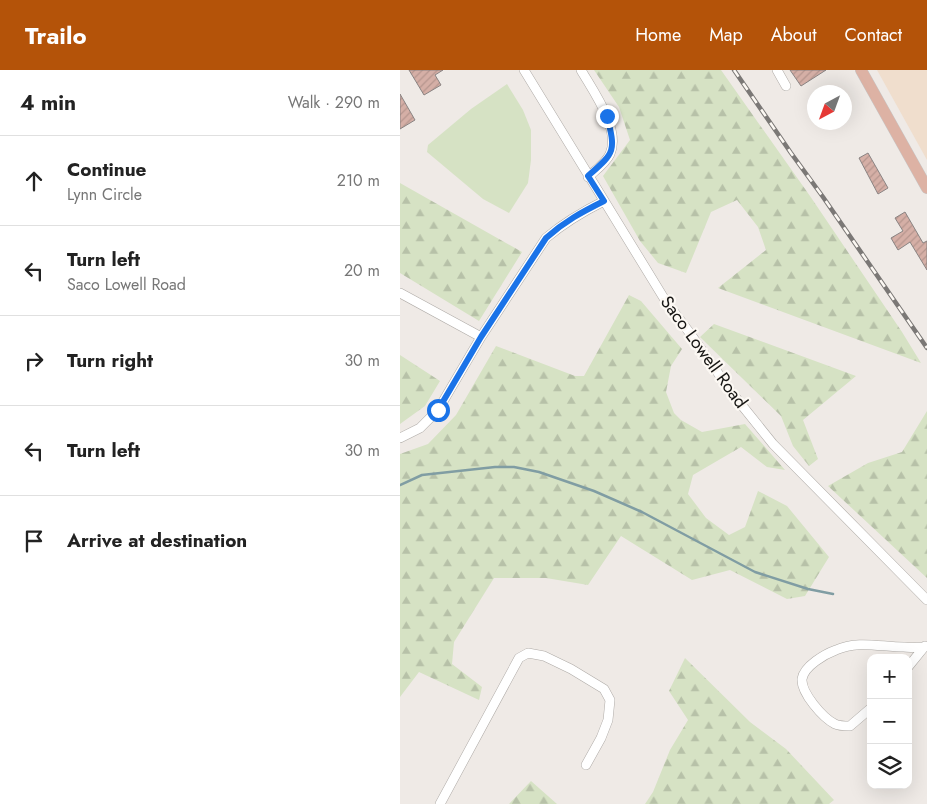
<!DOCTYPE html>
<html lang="en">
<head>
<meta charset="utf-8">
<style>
	body { margin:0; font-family:Jost,sans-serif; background:#f2f2f2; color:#222 }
	.controls { position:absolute; right:15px; bottom:15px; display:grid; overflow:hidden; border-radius:10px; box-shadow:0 5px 20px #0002 }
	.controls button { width:45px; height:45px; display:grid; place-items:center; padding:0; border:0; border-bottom:1px solid #e0e0e0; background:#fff; color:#222; font:25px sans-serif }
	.compass { position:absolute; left:407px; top:15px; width:45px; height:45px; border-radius:50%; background:#fff; box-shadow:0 5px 20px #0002; rotate:221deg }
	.stop { position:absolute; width:15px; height:15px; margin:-11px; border:4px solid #1a73e8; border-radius:50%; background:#fff }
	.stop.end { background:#1a73e8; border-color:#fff; box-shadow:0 1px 5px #0008 }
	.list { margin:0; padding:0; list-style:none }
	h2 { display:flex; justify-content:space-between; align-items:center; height:65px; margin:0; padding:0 20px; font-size:21px }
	h2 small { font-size:16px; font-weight:400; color:#767676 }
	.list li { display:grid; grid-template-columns:32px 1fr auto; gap:15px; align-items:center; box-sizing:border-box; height:90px; padding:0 20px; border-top:1px solid #e0e0e0 }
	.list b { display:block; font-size:19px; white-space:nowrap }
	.list p { margin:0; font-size:16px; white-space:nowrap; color:#767676 }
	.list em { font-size:16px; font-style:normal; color:#767676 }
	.icon { flex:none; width:28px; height:28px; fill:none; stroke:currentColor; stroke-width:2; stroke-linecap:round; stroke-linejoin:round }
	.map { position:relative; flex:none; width:527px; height:734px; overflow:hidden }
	header { display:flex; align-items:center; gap:30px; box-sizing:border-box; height:70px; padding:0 25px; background:#b45309; color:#fff }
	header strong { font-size:24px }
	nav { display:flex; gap:28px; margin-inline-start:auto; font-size:18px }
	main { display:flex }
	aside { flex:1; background:#fff }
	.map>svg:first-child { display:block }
	.education { fill:#f0decd }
	.forest { fill:url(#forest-firs) }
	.pitch { fill:#d6e2c4 }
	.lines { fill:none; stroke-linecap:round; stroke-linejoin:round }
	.stream { stroke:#809da3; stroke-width:2.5 }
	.building { fill:url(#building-hatch); stroke:#8a8483 }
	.minor-casing { stroke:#aeaaa6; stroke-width:10 }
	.major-casing { stroke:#c7c7c7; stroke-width:12 }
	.minor { stroke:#fff; stroke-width:9 }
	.major { stroke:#ddb2a4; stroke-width:11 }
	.rail-casing { stroke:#7b7876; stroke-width:4.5 }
	.rail { stroke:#fcf8f3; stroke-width:2.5; stroke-dasharray:8; stroke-linecap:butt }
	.route { stroke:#1a73e8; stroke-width:6 }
	.labels { text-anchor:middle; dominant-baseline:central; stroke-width:4.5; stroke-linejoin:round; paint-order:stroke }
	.street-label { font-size:18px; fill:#171614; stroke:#fcf8f3 }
</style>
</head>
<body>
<header>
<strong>Trailo</strong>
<nav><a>Home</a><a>Map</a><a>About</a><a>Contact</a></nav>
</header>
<main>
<aside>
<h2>4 min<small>Walk · 290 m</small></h2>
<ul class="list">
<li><svg class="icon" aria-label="ahead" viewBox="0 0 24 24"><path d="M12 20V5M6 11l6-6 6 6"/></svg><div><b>Continue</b><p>Lynn Circle</p></div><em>210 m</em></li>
<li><svg class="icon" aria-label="left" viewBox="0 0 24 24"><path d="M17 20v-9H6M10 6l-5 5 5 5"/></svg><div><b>Turn left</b><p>Saco Lowell Road</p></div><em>20 m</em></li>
<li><svg class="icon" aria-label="right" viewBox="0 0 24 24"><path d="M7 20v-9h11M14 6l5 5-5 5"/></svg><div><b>Turn right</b></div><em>30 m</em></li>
<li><svg class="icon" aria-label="left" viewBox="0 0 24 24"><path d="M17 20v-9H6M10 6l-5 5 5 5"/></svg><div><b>Turn left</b></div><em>30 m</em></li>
<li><svg class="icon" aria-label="arrive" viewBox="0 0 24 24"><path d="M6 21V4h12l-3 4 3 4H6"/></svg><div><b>Arrive at destination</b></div></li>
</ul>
</aside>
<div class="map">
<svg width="527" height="734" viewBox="0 0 527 734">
	<defs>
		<pattern id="forest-firs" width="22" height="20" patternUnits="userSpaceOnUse" patternTransform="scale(1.25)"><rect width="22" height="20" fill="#d6e2c4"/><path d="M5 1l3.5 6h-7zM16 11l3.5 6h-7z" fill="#b7c1a8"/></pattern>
		<pattern id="building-hatch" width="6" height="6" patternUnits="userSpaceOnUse" patternTransform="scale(1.25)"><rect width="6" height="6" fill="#d5afa6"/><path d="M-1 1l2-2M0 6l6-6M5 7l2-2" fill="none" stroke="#b6968e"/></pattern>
	</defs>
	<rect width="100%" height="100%" fill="#efeae6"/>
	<path class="education" d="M 477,0 L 527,0 L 527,90 Z"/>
	<path class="forest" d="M 194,0 L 321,0 L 410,126 L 502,262 L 521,293 L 318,218 L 366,180 L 358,157 L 337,130 L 311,142 L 286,203 L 258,193 L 240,171 L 203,106 L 230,70 L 219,37 Z
		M 0,113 L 122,182 L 79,251 L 0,203 Z
		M 229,225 L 241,231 L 282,279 L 271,296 L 266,322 L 274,343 L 281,350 L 302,362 L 345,354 L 385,400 L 367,397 L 341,377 L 293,405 L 288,424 L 306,448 L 329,465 L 345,457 L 358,421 L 387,436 L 429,487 L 405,526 L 387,529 L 330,500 L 292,510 L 221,466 L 188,515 L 146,508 L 94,508 L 54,572 L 52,594 L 82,617 L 79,630 L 19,602 L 0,627 L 0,384 L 28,374 L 56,345 L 96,276 L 175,306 L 184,306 Z
		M 314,254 L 456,306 L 403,350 L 418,389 L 409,396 L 393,376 L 381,346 L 300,267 Z
		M 0,285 L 40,311 L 25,336 L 0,354 Z
		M 527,341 L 527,508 L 428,416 L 468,393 L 502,382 Z
		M 285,588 L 350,652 L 386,679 L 434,730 L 429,734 L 245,734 L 253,722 L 270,680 L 288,650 L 269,621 Z
		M 131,711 L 157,734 L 109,734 Z"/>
	<path class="pitch" d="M 107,14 L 123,40 L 131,60 L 131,90 L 128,113 L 109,143 L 83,129 L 27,82 L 28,75 L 71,39 Z"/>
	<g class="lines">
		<path class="stream" d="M 0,415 L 22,405 L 95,397 L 114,397 L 139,402 L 194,421 L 242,442 L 355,502 L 408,519 L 433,524"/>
	</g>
	<path class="building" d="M 9,0 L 43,0 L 35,5 L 41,15 L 24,25 Z
		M 390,0 L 426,0 L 401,16 Z
		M 0,24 L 15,50 L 0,59 Z
		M 468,83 L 488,118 L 478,124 L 459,88 Z
		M 505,142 L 523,173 L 527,171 L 527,200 L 510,172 L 498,180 L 491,168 L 503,161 L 495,148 Z"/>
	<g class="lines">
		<g class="minor-casing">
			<path id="minor" d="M 124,0 L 265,230 L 292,266 L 332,323 L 373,374 L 527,530
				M 181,0 C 193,21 221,59 210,84 C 206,93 196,100 188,107
				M 377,0 L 386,16
				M 0,223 L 81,267
				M 0,368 L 20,358 L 38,340 L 81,267 L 146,168 C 165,152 182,142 204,131
				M 508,597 L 525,576
				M 471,638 L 450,656 C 445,656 439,656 435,654 C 423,648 401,623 402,609 C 404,596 425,584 436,580 C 458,570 481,577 504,577 C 510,578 517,577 523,577
				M 40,734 L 119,588 L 128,583 L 144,586 L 171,599 L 204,619 L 210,630 L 208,650 L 201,668 L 186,695"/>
		</g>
		<g class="major-casing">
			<path id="major" d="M 461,0 L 527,118"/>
		</g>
		<use href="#minor" class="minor"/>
		<use href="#major" class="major"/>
		<g class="rail-casing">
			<path id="rail" d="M 334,0 L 391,83 L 423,127 L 527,278"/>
		</g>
		<use href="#rail" class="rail"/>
	</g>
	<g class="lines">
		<path class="route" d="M 38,340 L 81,267 L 146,168 C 165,151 182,142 204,131 L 188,106 C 215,82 216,82 207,46"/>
	</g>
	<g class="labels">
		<g class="street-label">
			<text transform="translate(304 282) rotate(54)">Saco Lowell Road</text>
		</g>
	</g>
</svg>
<div class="controls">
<button>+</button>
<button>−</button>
<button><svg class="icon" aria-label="layers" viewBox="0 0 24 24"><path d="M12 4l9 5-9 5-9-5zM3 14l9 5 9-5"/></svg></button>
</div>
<svg class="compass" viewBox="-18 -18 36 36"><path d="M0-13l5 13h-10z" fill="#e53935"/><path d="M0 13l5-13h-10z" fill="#767676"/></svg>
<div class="stop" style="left:38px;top:340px"></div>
<div class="stop end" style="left:207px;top:46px"></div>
</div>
</main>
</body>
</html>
